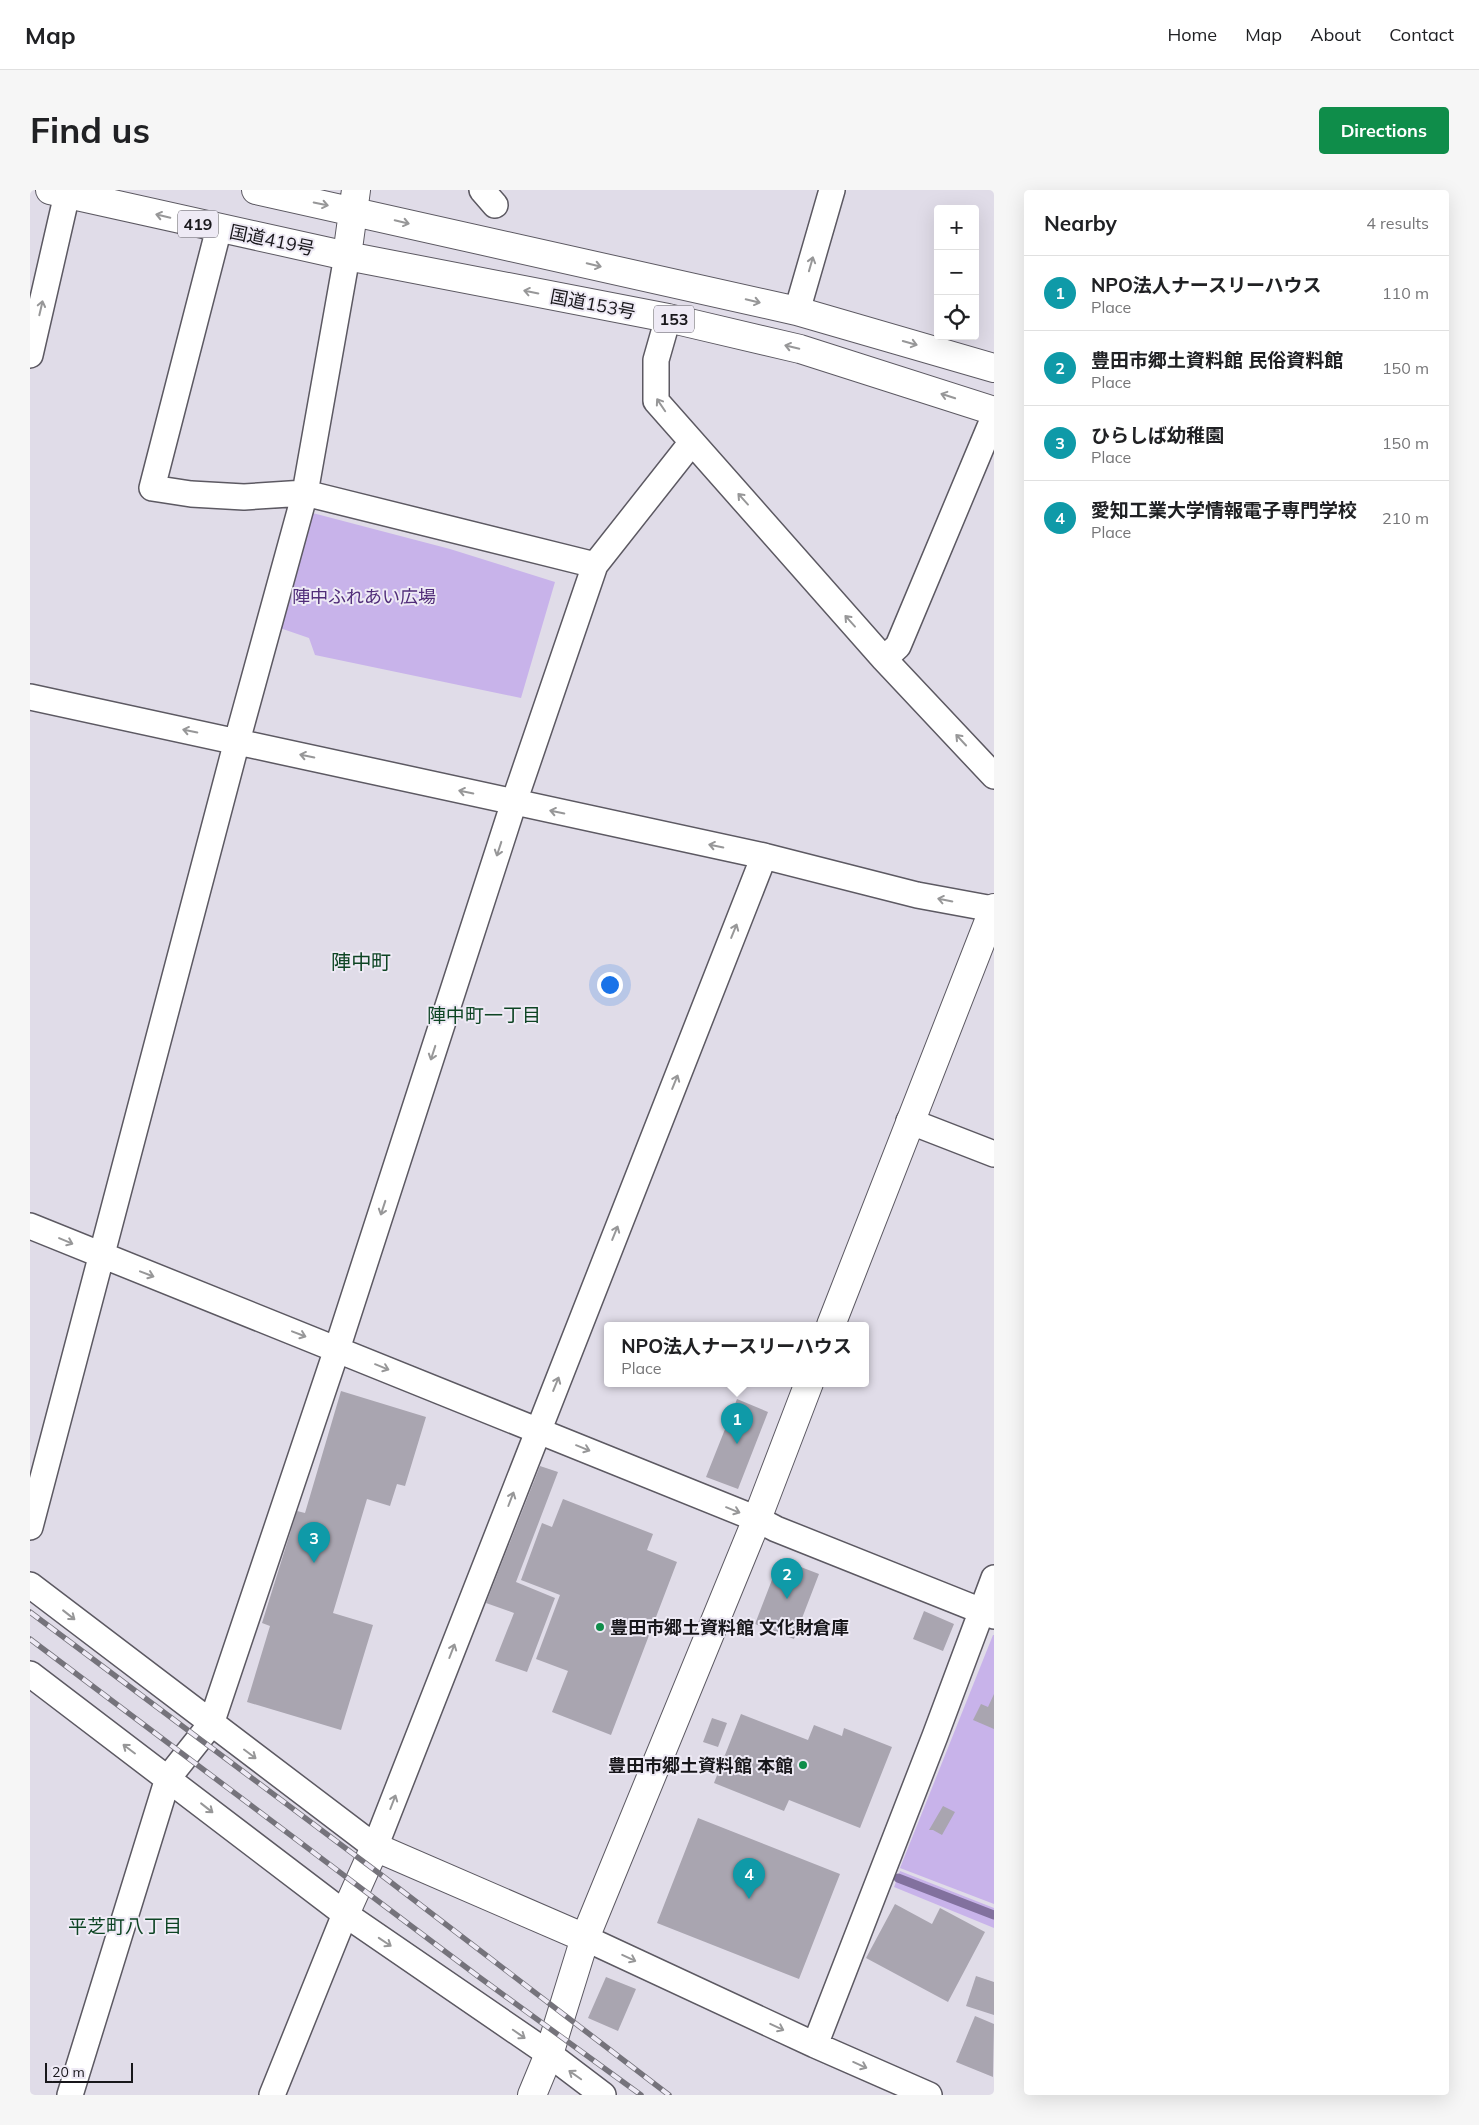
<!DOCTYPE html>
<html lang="en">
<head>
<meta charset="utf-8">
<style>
	body { margin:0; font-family:Mulish,"Noto Sans JP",sans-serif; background:#f6f6f6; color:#202124 }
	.controls { position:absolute; right:15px; top:15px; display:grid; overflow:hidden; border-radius:5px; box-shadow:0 5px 20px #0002 }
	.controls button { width:45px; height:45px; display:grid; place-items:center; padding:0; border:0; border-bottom:1px solid #e0e0e0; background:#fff; color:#202124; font:25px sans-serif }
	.scale { position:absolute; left:15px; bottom:12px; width:88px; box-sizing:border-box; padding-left:5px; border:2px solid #18171b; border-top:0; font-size:14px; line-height:18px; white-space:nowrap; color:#18171b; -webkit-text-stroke:4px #eeeaf5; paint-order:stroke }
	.you { position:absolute; left:579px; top:794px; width:18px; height:18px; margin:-12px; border:4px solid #fff; border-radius:50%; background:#1a73e8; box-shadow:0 0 0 8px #1a73e833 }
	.badge { display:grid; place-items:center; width:32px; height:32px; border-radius:50%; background:#0f8d4a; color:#fff; font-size:16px; font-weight:700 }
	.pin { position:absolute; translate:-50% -41px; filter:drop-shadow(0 1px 2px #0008) }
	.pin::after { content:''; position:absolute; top:26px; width:18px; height:15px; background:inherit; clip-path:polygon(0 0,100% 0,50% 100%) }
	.popup { position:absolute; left:574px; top:1132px; width:265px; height:65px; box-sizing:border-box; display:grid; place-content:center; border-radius:5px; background:#fff; filter:drop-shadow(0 1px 4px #0005); font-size:16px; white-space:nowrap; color:#757577 }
	.popup b { font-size:19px; color:#202124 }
	.popup::after { content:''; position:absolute; left:50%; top:100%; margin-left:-10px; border:10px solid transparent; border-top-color:#fff }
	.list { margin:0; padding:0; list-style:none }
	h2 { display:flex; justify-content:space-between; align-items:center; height:65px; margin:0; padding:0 20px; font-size:21px }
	h2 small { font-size:16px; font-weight:400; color:#757577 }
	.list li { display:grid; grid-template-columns:32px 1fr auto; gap:15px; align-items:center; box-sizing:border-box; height:75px; padding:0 20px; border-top:1px solid #e0e0e0 }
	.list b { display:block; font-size:19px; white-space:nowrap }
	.list p { margin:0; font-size:16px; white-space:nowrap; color:#757577 }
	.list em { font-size:16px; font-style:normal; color:#757577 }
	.icon { flex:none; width:28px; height:28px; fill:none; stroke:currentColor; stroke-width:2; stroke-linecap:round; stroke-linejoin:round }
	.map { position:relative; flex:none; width:964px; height:1905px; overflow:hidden; border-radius:5px }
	header { display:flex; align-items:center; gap:30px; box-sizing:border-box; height:70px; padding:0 25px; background:#fff; border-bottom:1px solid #e0e0e0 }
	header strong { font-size:24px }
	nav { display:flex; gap:28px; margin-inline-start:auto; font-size:18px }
	.intro { display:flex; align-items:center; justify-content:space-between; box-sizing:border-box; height:120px; padding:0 30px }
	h1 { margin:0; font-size:35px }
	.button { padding:12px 22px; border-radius:5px; background:#0f8d4a; color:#fff; font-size:18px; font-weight:700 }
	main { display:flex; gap:30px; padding:0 30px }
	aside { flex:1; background:#fff; border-radius:5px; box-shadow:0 5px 20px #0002 }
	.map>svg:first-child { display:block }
	.green { fill:#c8b3ea }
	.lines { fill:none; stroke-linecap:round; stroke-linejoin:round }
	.stream { stroke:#82719e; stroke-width:9 }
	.building { fill:#a9a5b0 }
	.minor-casing { stroke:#5c5962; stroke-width:28 }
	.tertiary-casing { stroke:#5c5962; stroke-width:30 }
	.trunk-casing { stroke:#5c5962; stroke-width:30 }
	.minor { stroke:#fff; stroke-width:25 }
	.tertiary { stroke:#fff; stroke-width:28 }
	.trunk { stroke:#fff; stroke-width:28 }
	.rail-casing { stroke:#75737b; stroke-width:5.5 }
	.rail { stroke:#eeeaf5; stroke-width:4; stroke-dasharray:11; stroke-linecap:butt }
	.oneway { stroke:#979798 }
	.poi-dot { fill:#0f8d4a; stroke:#eeeaf5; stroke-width:2 }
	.labels { text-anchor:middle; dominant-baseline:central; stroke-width:4; stroke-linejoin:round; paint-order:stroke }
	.shield { fill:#eeeaf5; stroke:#58565c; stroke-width:1 }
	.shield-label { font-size:16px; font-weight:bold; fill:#18171b }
	.street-label { font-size:18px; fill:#18171b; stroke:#eeeaf5 }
	.park-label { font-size:18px; fill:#502d79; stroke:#eeeaf5 }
	.poi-label { font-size:18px; font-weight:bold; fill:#18171b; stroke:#eeeaf5; text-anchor:start }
	.neighbourhood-label { font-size:19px; fill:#0e4524; stroke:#eeeaf5 }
	.quarter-label { font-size:20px; fill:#0e4524; stroke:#eeeaf5 }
</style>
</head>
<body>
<header>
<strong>Map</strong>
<nav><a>Home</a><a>Map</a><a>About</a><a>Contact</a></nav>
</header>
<div class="intro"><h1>Find us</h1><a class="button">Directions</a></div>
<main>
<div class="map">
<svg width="964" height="1905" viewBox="0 0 964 1905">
	<rect width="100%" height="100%" fill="#e0dce8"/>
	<path class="green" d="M 275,321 L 420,359 L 525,392 L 491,508 L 285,465 L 279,448 L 247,437 Z
		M 963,1445 L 964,1445 L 964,1714 L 870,1678 Z
		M 870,1681 L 964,1718 L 964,1738 L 864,1697 Z"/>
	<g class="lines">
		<path class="stream" d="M 868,1688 L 964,1725"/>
	</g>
	<path class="building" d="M 311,1201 L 396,1227 L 375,1296 L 367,1294 L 360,1316 L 337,1309 L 303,1423 L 343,1435 L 311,1540 L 217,1512 L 240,1436 L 232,1433 L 267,1321 L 275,1323 Z
		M 707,1209 L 738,1222 L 708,1299 L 676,1287 Z
		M 510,1276 L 528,1282 L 486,1392 L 525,1408 L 497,1482 L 465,1471 L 484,1423 L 456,1413 Z
		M 533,1309 L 623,1344 L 617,1360 L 647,1372 L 581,1545 L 522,1522 L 538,1481 L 506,1469 L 530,1405 L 491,1390 L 512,1333 L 522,1337 Z
		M 750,1369 L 789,1384 L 764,1449 L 725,1434 Z
		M 894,1421 L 924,1434 L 913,1461 L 883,1449 Z
		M 964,1504 L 964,1539 L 943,1530 L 951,1514 L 958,1517 Z
		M 711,1524 L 778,1550 L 784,1535 L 812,1546 L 814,1538 L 862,1557 L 830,1638 L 759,1610 L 754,1621 L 684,1593 Z
		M 682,1528 L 697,1533 L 688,1557 L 673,1552 Z
		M 913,1616 L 925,1622 L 912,1645 L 903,1640 L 899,1640 Z
		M 668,1628 L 810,1684 L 769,1789 L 627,1733 Z
		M 865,1714 L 902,1734 L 910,1718 L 955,1742 L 918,1812 L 836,1768 Z
		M 946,1786 L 964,1792 L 964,1825 L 936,1816 Z
		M 576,1787 L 606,1799 L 588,1841 L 558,1828 Z
		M 945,1826 L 964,1834 L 963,1887 L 926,1872 Z"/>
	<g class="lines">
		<g class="minor-casing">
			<path id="minor" d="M 452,0 L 465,15
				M 189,38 L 122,298 L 161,304 L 214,307 L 275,303 L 565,375
				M 767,121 L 802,0
				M 638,128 L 626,170 L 626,211 L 854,469 L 964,586
				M 0,165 L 37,4
				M 854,469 L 868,456 L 964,227
				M 0,507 L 734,666 L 887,705 L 963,719
				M 879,931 L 964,964
				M 0,1036 L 727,1329 L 746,1339 L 964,1426
				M 0,1337 L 207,551 L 275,303 L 317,66
				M 0,1395 L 345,1657 L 734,666
				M 0,1484 L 315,1724 L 519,1864 L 573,1905
				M 555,1748 L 785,1855 L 899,1905
				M 785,1855 L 905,1546 L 964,1388
				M 40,1905 L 138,1588 L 181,1534 L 307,1159 L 484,612 L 565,375 L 662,252
				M 242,1905 L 315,1724"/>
		</g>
		<g class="tertiary-casing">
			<path id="tertiary" d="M 801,1135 L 964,718
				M 315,1724 L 345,1657 L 555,1748
				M 502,1905 L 519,1864 L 555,1748 L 727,1329 L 779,1193"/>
		</g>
		<g class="trunk-casing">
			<path id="trunk" d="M 20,0 L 317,66 L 638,128 L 770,159 L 964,221
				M 226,0 L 767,121 L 964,178
				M 317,66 L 326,0"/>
		</g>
		<use href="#minor" class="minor"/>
		<use href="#tertiary" class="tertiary"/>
		<use href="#trunk" class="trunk"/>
		<g class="rail-casing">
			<path id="rail" d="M 0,1422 L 350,1684 L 639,1905
				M 0,1449 L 449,1787 L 611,1905"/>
		</g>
		<use href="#rail" class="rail"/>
	</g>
	<defs><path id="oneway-shaft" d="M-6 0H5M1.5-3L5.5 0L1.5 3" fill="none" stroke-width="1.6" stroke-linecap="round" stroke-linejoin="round" transform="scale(1.25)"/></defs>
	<g class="oneway">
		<use href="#oneway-shaft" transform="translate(291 14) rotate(12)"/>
		<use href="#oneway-shaft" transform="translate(133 26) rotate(-167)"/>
		<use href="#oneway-shaft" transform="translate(372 32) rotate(13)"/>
		<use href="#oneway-shaft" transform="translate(781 74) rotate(-74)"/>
		<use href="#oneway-shaft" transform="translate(564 75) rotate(13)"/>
		<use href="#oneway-shaft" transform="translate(501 102) rotate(-169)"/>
		<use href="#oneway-shaft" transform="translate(723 111) rotate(13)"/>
		<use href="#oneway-shaft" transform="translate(11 118) rotate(-77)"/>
		<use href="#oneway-shaft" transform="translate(880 153) rotate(16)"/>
		<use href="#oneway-shaft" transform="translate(762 157) rotate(-167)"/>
		<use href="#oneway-shaft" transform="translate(918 206) rotate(-162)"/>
		<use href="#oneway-shaft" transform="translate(631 215) rotate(-124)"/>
		<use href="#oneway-shaft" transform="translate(713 309) rotate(-132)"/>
		<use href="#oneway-shaft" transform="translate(820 431) rotate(-132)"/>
		<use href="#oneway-shaft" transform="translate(160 541) rotate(-168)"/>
		<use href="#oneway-shaft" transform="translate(931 550) rotate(-133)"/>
		<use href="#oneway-shaft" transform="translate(277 566) rotate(-168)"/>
		<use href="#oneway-shaft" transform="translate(436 602) rotate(-168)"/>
		<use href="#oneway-shaft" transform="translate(527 622) rotate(-168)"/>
		<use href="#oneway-shaft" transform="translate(686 656) rotate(-168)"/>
		<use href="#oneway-shaft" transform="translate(469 659) rotate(108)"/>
		<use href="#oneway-shaft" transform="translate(915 710) rotate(-169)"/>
		<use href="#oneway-shaft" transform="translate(704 741) rotate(-68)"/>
		<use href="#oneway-shaft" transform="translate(403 863) rotate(108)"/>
		<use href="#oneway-shaft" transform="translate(645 892) rotate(-68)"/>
		<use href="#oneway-shaft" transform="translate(353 1018) rotate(108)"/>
		<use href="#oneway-shaft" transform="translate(585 1043) rotate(-68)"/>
		<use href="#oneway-shaft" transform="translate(36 1051) rotate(23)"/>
		<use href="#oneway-shaft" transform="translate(117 1084) rotate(21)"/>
		<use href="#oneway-shaft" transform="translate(269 1144) rotate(21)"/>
		<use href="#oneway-shaft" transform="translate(352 1177) rotate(22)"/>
		<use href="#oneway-shaft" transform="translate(526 1194) rotate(-68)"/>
		<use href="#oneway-shaft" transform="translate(553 1258) rotate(22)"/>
		<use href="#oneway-shaft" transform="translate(481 1309) rotate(-69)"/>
		<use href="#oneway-shaft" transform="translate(703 1320) rotate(22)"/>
		<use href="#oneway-shaft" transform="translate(39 1425) rotate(38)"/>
		<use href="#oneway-shaft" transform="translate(422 1461) rotate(-69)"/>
		<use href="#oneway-shaft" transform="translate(99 1559) rotate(-143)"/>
		<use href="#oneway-shaft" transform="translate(220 1564) rotate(37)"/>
		<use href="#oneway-shaft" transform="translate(363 1612) rotate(-69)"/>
		<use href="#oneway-shaft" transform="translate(177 1618) rotate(38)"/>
		<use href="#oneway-shaft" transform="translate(355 1752) rotate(34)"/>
		<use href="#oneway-shaft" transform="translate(599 1768) rotate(25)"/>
		<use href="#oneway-shaft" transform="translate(747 1837) rotate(25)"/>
		<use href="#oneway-shaft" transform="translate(489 1844) rotate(35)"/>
		<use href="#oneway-shaft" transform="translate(830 1875) rotate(24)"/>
		<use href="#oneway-shaft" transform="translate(545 1885) rotate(-145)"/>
	</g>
	<g class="poi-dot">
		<circle cx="570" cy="1437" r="5"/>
		<circle cx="773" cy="1575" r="5"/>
	</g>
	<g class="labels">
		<g class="shield">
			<rect x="148" y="20.5" width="40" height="27" rx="4"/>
			<rect x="624" y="115.5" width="40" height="27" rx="4"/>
		</g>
		<g class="shield-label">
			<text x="168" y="34">419</text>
			<text x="644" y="129">153</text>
		</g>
		<g class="street-label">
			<text transform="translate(242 50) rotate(12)">国道419号</text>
			<text transform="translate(563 114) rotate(11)">国道153号</text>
		</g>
		<g class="park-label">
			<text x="334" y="406">陣中ふれあい広場</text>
		</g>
		<g class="poi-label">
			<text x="580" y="1437">豊田市郷土資料館 文化財倉庫</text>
			<text x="763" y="1575" text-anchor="end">豊田市郷土資料館 本館</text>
		</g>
		<g class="neighbourhood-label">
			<text x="454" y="825">陣中町一丁目</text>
			<text x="95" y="1736">平芝町八丁目</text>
		</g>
		<g class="quarter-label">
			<text x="331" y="771">陣中町</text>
		</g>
	</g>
</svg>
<div class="controls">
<button>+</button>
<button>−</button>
<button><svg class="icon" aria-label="locate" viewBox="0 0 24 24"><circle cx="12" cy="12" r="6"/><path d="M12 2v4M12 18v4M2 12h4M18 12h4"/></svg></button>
</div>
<div class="scale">20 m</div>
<div class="you"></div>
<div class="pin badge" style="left:707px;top:1254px;background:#0f9aa8">1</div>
<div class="popup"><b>NPO法人ナースリーハウス</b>Place</div>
<div class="pin badge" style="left:757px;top:1409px;background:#0f9aa8">2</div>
<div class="pin badge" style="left:284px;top:1373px;background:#0f9aa8">3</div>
<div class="pin badge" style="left:719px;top:1709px;background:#0f9aa8">4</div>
</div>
<aside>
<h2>Nearby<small>4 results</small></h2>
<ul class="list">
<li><span class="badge" style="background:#0f9aa8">1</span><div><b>NPO法人ナースリーハウス</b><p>Place</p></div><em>110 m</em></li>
<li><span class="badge" style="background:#0f9aa8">2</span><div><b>豊田市郷土資料館 民俗資料館</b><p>Place</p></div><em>150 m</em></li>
<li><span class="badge" style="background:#0f9aa8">3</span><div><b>ひらしば幼稚園</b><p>Place</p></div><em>150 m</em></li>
<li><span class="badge" style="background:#0f9aa8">4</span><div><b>愛知工業大学情報電子専門学校</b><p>Place</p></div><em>210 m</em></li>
</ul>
</aside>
</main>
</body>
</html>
